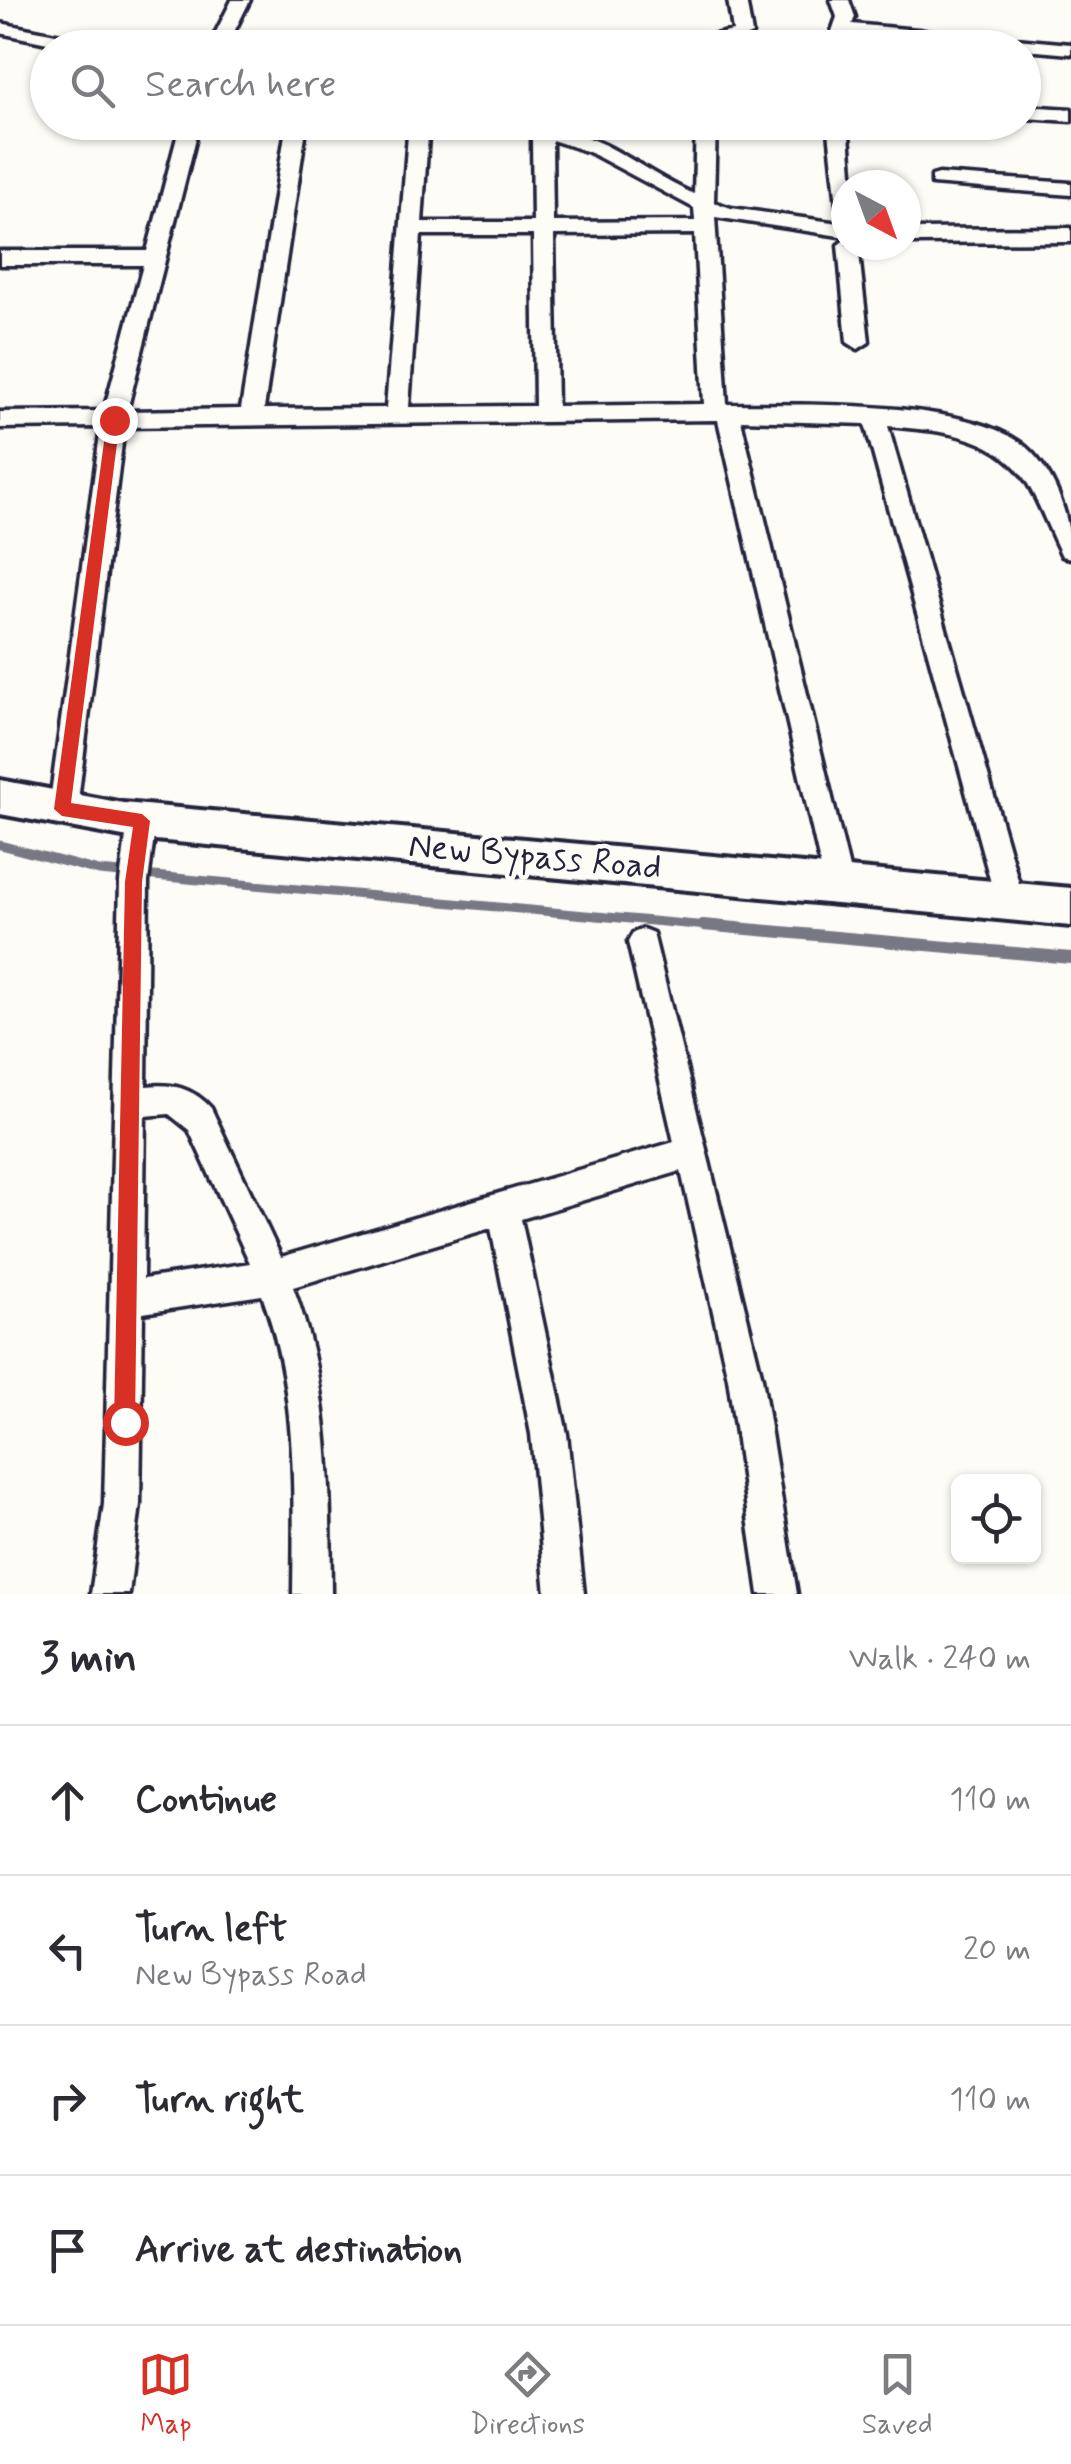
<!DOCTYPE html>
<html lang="en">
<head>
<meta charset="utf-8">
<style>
	body { margin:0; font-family:Mynerve,sans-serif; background:#f7f7f7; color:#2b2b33 }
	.controls { position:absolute; right:30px; bottom:30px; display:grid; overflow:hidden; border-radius:15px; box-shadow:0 2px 8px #0004 }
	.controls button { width:90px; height:90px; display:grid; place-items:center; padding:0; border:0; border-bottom:2px solid #e1e1e2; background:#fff; color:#2b2b33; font:50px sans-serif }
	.compass { position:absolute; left:831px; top:170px; width:90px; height:90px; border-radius:50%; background:#fff; box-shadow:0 2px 8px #0004; rotate:139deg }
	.stop { position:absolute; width:30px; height:30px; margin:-22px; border:8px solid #d93025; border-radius:50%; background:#fff }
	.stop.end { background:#d93025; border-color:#fff; box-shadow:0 2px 10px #0008 }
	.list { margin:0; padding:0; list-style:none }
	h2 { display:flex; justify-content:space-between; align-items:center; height:130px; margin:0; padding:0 40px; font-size:42px }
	h2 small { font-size:32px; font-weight:400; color:#7c7c81 }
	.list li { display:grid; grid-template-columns:65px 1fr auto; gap:30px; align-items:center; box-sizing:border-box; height:150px; padding:0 40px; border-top:2px solid #e1e1e2 }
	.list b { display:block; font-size:38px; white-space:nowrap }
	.list p { margin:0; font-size:32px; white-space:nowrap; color:#7c7c81 }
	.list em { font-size:32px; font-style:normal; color:#7c7c81 }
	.icon { flex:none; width:55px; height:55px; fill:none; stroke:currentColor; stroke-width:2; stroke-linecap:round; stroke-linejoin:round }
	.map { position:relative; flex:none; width:1071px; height:1594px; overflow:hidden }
	.search { position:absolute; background:#fff; box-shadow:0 2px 8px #0004; left:30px; right:30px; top:30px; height:110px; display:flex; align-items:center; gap:25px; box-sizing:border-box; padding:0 35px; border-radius:55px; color:#7c7c81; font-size:38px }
	.sheet { height:730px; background:#fff }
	nav { display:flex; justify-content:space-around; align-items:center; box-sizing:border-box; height:140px; border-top:2px solid #e1e1e2; background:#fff; font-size:28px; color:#7c7c81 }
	nav a { display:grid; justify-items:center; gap:5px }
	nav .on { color:#d93025 }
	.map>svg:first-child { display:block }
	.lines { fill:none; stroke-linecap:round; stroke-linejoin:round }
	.stream-far1 { stroke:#787885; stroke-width:9 }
	.stream { stroke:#787885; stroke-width:12 }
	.street-casing { stroke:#22223b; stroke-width:7 }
	.secondary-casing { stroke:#22223b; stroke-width:8 }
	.street { fill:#fdfcf7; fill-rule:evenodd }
	.secondary { fill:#fdfcf7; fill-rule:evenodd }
	.route { fill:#d93025 }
	.labels { text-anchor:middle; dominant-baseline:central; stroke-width:9; stroke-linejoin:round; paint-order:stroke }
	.street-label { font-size:35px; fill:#22223b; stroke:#fdfcf7 }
</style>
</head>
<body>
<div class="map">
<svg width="1071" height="1594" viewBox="0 0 1071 1594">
	<rect width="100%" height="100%" fill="#fdfcf7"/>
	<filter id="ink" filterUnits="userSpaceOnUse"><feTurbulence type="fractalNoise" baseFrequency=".01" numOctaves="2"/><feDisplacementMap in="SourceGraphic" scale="20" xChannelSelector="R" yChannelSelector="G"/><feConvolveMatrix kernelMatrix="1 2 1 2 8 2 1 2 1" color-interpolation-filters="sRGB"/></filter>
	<g filter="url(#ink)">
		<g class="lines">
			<path class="stream-far1" d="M 0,845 L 99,871 L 730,928"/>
			<path class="stream" d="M 703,925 L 1071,958"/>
			<g class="street-casing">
				<path id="street" d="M 232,0 L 250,0 L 226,48 L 208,48 Z
					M 728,0 L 746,0 L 752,34 L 717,48 L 699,48 L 705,37 L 733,31 Z
					M 831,0 L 849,0 L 855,17 L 852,24 L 1071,44 L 1071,54 L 849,35 L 844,48 L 826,48 L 837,17 Z
					M 0,23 L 101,43 L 110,48 L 71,48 L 0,33 Z
					M 1024,106 L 1071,109 L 1071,121 L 1024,118 Z
					M 181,122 L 200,122 L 127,411 L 241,409 L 287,122 L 307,122 L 264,409 L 386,408 L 409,122 L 429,122 L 422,222 L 533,222 L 532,136 L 484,122 C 525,122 568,127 605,145 C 635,160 663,181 694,194 L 696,122 L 716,122 L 714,202 L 731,208 L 839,223 L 828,122 L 848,122 L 853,185 L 846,185 L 846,237 L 715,217 L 727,404 C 802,405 960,399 1021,443 C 1055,469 1071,518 1071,558 L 1062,556 C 1050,532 1041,507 1028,484 C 998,434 941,431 888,426 L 1024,901 L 1020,910 L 1010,914 L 1000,910 L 996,901 L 865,424 L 741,420 L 853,885 L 849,894 L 839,898 L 829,894 L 825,885 L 718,420 L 124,427 L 77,809 L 73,817 L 63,821 L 53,817 L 49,809 L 101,427 L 0,428 L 0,412 L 104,411 L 143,265 L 0,265 L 0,251 L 147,251 ZM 552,140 L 589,152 L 694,208 L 695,221 L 553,222 ZM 695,234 L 704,404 L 557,406 L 554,235 ZM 421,235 L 533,235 L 535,406 L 409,407 Z
					M 939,174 L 1071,183 L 1071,195 L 932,184 L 932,176 Z
					M 1071,228 L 1071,242 L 906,243 L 906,229 Z
					M 846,239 L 846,245 L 858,245 L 869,342 L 858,349 L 847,342 L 838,245 Z
					M 142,809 L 152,813 L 156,821 L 148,882 L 146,1086 C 172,1083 193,1088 211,1108 L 281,1257 L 674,1142 L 628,942 L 633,933 L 643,929 L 653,933 L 762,1378 L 797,1594 L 759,1594 L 728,1378 L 681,1171 L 521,1219 L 567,1434 L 584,1594 L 546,1594 L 531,1434 L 491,1228 L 293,1287 C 331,1387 330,1488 331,1594 L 293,1594 C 294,1492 298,1392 262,1295 L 143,1313 L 140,1504 L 129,1594 L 91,1594 L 104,1504 L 120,882 L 128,821 L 132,813 ZM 169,1114 L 189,1130 L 250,1263 L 143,1279 L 145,1116 Z"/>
			</g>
			<g class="secondary-casing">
				<path id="secondary" d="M 0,780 L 123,803 L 1071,888 L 1071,926 L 123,837 L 0,814 Z"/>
			</g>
			<use href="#street" class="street"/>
			<use href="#secondary" class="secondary"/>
		</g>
	</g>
	<path class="route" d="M 114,415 L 120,420 L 71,803 L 142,814 L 150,821 L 142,882 L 135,1422 L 132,1430 L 125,1433 L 117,1430 L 114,1422 L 125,882 L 133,827 L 62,816 L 54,809 L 107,420 Z"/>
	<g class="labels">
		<g class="street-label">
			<text transform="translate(535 857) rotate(5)">New Bypass Road</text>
		</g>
	</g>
</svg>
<div class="controls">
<button><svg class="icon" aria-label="locate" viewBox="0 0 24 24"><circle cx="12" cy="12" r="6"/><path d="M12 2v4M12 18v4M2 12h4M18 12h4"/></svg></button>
</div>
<svg class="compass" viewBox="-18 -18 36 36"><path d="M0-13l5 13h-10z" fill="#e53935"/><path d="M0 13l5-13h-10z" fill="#7c7c81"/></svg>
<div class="stop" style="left:125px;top:1422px"></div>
<div class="stop end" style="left:114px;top:420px"></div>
<div class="search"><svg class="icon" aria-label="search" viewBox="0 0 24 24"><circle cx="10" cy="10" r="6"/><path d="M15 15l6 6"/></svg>Search here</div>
</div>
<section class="sheet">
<h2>3 min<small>Walk · 240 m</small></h2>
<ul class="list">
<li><svg class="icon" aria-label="ahead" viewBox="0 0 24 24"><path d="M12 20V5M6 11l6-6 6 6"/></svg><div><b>Continue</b></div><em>110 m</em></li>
<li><svg class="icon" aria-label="left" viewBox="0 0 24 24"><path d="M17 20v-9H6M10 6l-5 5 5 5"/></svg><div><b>Turn left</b><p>New Bypass Road</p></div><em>20 m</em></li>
<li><svg class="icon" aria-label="right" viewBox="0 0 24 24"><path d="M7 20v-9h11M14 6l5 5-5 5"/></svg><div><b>Turn right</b></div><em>110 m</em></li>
<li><svg class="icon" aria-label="arrive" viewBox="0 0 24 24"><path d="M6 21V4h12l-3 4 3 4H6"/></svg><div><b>Arrive at destination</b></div></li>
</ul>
</section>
<nav>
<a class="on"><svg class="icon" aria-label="map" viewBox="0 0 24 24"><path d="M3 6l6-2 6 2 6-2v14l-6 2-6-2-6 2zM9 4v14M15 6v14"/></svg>Map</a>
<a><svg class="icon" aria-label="directions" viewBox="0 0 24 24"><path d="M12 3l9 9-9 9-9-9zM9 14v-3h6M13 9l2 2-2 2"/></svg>Directions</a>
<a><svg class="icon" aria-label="saved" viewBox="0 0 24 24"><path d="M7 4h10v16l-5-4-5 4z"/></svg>Saved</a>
</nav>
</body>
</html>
